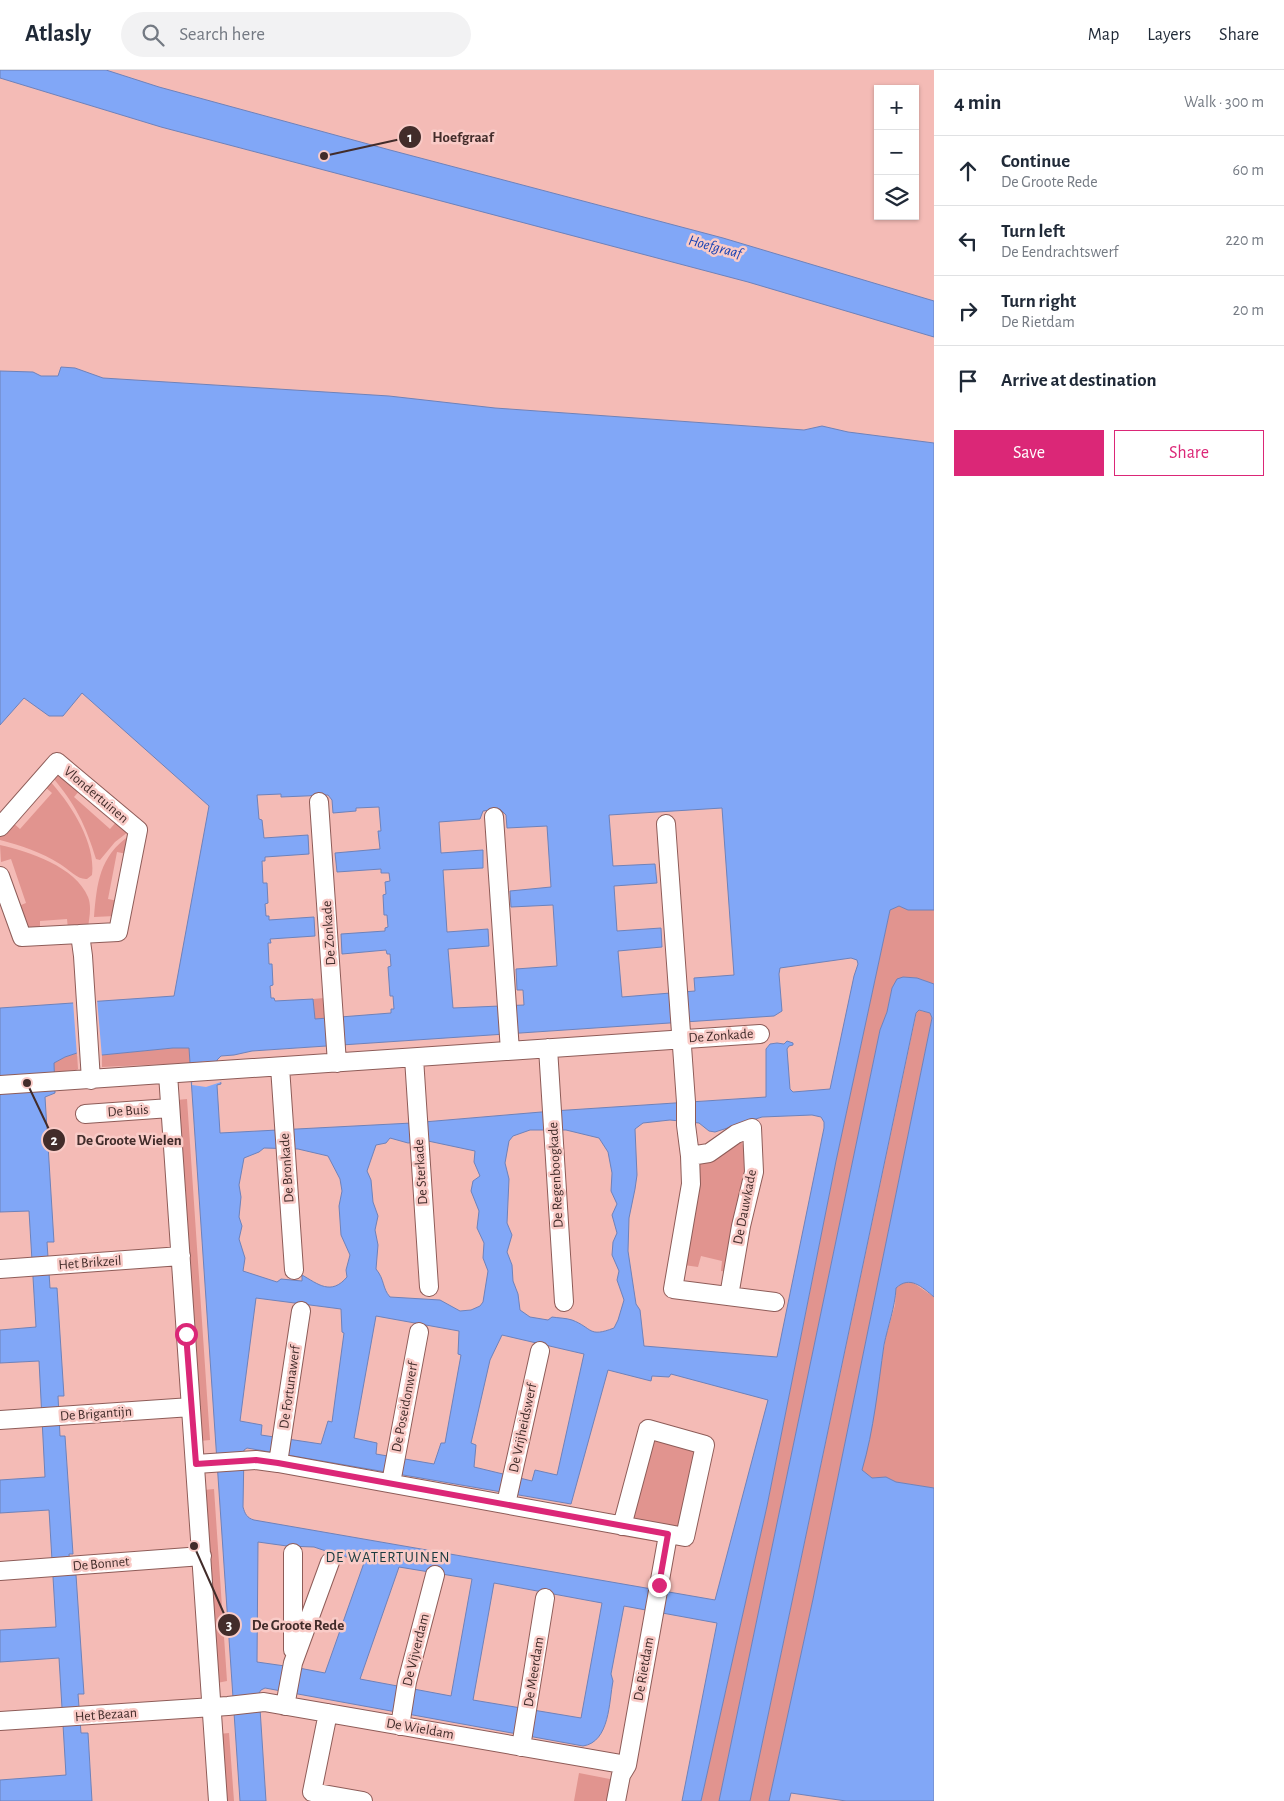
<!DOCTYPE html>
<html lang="en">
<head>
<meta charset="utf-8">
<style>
	body { margin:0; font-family:"Alegreya Sans",sans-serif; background:#f2f2f3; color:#1f2937 }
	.controls { position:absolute; right:15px; top:15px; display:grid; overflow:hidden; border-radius:0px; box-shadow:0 1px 4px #0004 }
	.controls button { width:45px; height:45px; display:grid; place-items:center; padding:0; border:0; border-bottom:1px solid #e0e1e3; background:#fff; color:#1f2937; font:25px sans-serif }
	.stop { position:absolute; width:15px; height:15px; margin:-11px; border:4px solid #db2777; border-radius:50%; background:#fff }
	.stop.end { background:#db2777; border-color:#fff; box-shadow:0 1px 5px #0008 }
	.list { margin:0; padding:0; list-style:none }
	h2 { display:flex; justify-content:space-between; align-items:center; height:65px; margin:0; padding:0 20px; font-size:21px }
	h2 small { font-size:16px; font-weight:400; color:#747a83 }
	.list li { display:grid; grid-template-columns:32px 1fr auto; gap:15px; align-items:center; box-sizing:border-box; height:70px; padding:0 20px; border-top:1px solid #e0e1e3 }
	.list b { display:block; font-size:19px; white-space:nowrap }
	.list p { margin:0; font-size:16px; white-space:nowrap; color:#747a83 }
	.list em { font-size:16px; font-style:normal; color:#747a83 }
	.actions { display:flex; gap:10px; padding:15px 20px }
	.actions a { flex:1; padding:11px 0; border:1px solid #db2777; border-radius:0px; text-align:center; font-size:18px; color:#db2777 }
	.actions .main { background:#db2777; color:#fff }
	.icon { flex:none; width:28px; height:28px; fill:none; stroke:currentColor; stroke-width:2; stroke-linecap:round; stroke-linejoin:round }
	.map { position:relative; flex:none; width:934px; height:1731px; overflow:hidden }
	header { display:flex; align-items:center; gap:30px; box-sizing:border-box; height:70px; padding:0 25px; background:#fff; border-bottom:1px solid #e0e1e3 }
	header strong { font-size:24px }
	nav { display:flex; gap:28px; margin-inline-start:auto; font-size:18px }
	.search { width:350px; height:45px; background:#f2f2f3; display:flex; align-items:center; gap:12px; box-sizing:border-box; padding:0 18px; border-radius:28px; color:#747a83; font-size:19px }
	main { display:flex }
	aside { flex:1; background:#fff }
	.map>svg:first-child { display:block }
	.green { fill:#e1948f }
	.water { fill:#81a7f7; stroke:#6e82ba; fill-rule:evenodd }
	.pier { fill:#f4bbb6 }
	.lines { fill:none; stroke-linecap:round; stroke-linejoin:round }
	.minor-casing { stroke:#8e5c58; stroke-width:20 }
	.minor { stroke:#fff; stroke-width:18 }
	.route { stroke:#db2777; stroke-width:6 }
	.labels { text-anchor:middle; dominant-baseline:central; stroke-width:5; stroke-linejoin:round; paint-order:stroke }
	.street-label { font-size:14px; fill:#422c2a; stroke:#f9cbc7 }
	.water-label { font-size:15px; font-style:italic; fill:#1842b3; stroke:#f9cbc7 }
	.neighbourhood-label { font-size:15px; letter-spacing:1px; fill:#193b3f; stroke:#f9cbc7 }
	.leader { fill:none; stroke:#422c2a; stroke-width:2 }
	.callout-dot { fill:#422c2a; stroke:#f9cbc7; stroke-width:2 }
	.mark-label { font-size:15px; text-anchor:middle; font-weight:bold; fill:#fff }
	.callout-label { font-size:15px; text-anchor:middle; font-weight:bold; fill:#422c2a; stroke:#f9cbc7; stroke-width:5; stroke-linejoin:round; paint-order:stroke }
</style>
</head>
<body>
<header>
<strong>Atlasly</strong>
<div class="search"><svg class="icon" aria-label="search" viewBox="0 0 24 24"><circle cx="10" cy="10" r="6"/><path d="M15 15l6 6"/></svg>Search here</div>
<nav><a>Map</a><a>Layers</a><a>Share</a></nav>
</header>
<main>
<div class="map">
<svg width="934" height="1731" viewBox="0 0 934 1731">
	<rect width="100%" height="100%" fill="#f4bbb6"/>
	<path class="green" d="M 59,704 L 81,719 L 74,727 L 110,759 L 117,751 L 128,762 L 115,772 L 100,790 L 96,789 C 86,756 75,733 52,707 Z
		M 49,710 C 70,733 96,772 92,805 L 87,809 C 78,810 68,799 60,794 C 41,782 22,776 0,770 L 0,766 L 12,752 L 20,759 L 52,723 L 44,716 Z
		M 130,765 L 127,784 L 117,782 L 108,829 L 118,831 L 115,846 L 94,847 C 97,813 99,787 130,765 Z
		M 0,775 C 28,781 76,797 88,827 C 92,837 89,848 88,858 L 68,859 L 67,849 L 40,851 L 40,861 L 27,860 L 16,837 L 26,833 L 11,789 L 1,792 Z
		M 899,836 L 908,840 L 934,840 L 934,914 L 917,908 L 904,907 L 892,918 L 887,942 L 880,960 L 719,1731 L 701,1731 L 767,1436 L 836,1091 L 890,840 Z
		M 324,928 L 326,949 L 314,949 L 313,929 Z
		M 917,940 L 930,943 L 932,948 L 813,1529 L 769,1731 L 750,1731 Z
		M 173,978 L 189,978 L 190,993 L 102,997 L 102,985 Z
		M 77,983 L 78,999 L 76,1000 L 54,1002 L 54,993 L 65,987 Z
		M 187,1029 L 210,1370 L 200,1371 L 177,1030 Z
		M 741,1066 L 743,1076 L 748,1081 L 748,1102 L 728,1202 L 721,1201 L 722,1191 L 701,1186 L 698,1197 L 684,1195 L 696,1092 Z
		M 912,1212 L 934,1227 L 934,1418 L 896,1412 L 886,1407 L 872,1408 L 862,1400 L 886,1266 L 895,1235 L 896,1218 L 902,1213 Z
		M 652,1354 L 712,1370 L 690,1477 L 620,1466 Z
		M 214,1419 L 227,1611 L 217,1613 L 204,1420 Z
		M 229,1663 L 234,1731 L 224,1731 L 219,1664 Z
		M 579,1703 L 615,1710 L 611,1731 L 574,1731 Z"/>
	<path class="water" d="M 0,0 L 106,0 L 159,17 L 390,80 L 723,168 L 934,231 L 934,267 L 748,212 L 161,57 L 0,8 Z
		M 61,297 L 75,298 L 103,308 L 389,326 L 495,338 L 804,360 L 822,356 L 848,362 L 934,373 L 934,840 L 908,840 L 899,836 L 890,840 L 836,1091 L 767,1436 L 701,1731 L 682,1731 L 717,1553 L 624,1536 L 611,1604 L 613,1611 C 609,1631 610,1672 583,1676 L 265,1618 L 261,1620 L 259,1623 L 266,1731 L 240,1731 L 190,993 L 189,978 L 173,978 L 102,985 L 77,983 L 65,987 L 54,993 L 55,1023 L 45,1027 L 54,1172 L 47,1172 L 50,1218 L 57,1218 L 64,1326 L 58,1326 L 60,1366 L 65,1366 L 73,1484 L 69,1484 L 71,1505 L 76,1505 L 84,1624 L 78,1624 L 81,1663 L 88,1663 L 92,1731 L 0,1731 L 0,1710 L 66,1705 L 59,1588 L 0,1592 L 0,1560 L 56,1557 L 49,1440 L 0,1443 L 0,1410 L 45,1407 L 39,1291 L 0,1293 L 0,1260 L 36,1257 L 29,1141 L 0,1142 L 0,938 L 174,926 L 209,736 L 82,623 L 63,646 L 49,646 L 24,628 L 0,655 L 0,301 L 33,302 L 41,306 L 58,306 ZM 281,724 L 281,727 L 328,725 L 332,730 L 333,743 L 356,741 L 356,738 L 379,737 L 381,761 L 378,761 L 380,779 L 335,783 L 337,802 L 381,799 L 381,803 L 389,803 L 390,811 L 385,812 L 386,824 L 383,825 L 384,845 L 387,845 L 388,857 L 385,858 L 385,861 L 341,864 L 342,884 L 386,880 L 387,884 L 390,884 L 391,896 L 388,897 L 390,926 L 393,926 L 394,939 L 391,939 L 391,943 L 315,949 L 313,929 L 275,931 L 274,928 L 271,928 L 270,916 L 273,915 L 272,894 L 269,894 L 268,873 L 271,873 L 270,869 L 315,866 L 314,847 L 269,850 L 269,846 L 266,846 L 265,834 L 268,833 L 267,813 L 263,813 L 262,791 L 265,791 L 265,787 L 309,784 L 308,765 L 264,768 L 262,750 L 259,749 L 257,725 ZM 722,738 L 734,905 L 694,908 L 695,921 L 622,927 L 618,881 L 662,877 L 661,858 L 617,861 L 614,816 L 657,813 L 655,794 L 613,796 L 609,745 ZM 500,739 L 506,745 L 507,758 L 547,756 L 551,817 L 510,821 L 511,837 L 553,835 L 557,896 L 516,899 L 517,920 L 523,920 L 524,935 L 453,938 L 448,879 L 489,876 L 488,859 L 447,862 L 443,800 L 483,798 L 483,780 L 441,783 L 439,752 L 480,749 L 483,741 ZM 851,888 L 857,890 L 858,894 L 854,906 L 830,1019 L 793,1022 L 790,1019 L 787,979 L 789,976 L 793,975 L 793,973 L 787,971 L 784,974 L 777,973 L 770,974 L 766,979 L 766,1027 L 553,1041 L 412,1053 L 220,1063 L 217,1015 L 221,1014 L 217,990 L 221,986 L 234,985 L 252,981 L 774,946 L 782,941 L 779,904 L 780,898 ZM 812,1045 L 821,1047 L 824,1052 L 824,1058 L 777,1287 L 644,1276 L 640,1240 L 636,1234 L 628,1181 L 629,1148 L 635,1119 L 637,1105 L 635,1059 L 643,1053 L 670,1050 L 699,1053 L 709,1061 L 715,1062 L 762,1047 ZM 530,1060 L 566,1060 L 599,1068 L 608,1082 L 612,1103 L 611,1121 L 617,1134 L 612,1145 L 617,1163 L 613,1172 L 612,1185 L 619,1201 L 617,1210 L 624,1230 L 618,1250 L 614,1258 C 588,1268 593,1258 572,1250 C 566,1248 558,1248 552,1247 L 548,1250 L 530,1247 L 520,1240 L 518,1224 L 513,1211 L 512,1195 L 507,1182 L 512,1165 L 507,1153 L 509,1109 L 505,1093 L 509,1071 L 513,1066 ZM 390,1068 L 408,1073 L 428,1071 L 475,1081 L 474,1092 L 480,1106 L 473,1111 L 471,1121 L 479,1141 L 477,1158 L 484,1173 L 483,1188 L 488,1201 L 483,1232 L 480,1236 L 471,1240 L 460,1241 L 440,1230 L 390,1227 C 382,1218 385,1210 376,1199 L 378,1175 L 375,1160 L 378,1146 L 373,1132 L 371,1110 L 367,1101 L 376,1075 L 386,1073 ZM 264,1078 L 298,1079 L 328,1086 L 340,1109 L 342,1121 L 339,1136 L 341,1165 L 350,1185 L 346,1200 L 347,1207 C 331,1226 318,1214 302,1205 L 302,1211 L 281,1209 L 277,1212 L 243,1201 L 245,1188 L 239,1169 L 242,1156 L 239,1147 L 241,1127 L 239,1115 L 244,1088 L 259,1082 ZM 256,1228 L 341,1239 L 342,1262 L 344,1263 L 332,1352 L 328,1351 L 321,1374 L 261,1365 L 262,1355 L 240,1351 ZM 376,1246 L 459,1261 L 458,1284 L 461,1285 L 445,1373 L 441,1373 L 434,1394 L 376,1384 L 377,1373 L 354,1368 ZM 502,1265 L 584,1284 L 557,1405 L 535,1400 L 532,1411 L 474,1397 L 476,1375 L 471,1373 L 490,1290 ZM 608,1300 L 651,1311 L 652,1306 L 669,1307 L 671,1304 L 768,1330 L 715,1530 L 254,1450 C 247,1448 245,1444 243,1437 L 244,1380 L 247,1378 L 571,1434 ZM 258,1472 L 287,1476 L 314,1477 L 341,1486 L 365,1490 L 325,1603 L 299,1598 L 257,1592 ZM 399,1497 L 472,1509 L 451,1626 L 360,1609 ZM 494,1513 L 602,1533 L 581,1648 L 473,1630 Z
		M 903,907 L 917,908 L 934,914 L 934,1227 C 922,1217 910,1205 896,1218 C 895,1238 888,1255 884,1275 C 878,1316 874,1360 862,1400 L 872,1408 L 886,1407 L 896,1412 L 934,1418 L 934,1731 L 846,1731 L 791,1723 L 789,1731 L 769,1731 L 813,1529 L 932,948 L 930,943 L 919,940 L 916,943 L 750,1731 L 719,1731 L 880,960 L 887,942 L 892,918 L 897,909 Z"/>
	<path class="pier" d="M 97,929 L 102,987 L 77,986 L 73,931 Z
		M 205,991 L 220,993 L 221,1012 L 206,1017 L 192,1015 L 194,994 Z"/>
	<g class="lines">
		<g class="minor-casing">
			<path id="minor" d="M 319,732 L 337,993
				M 494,747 L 510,981
				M 666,754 L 686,1032 L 686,1055 L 690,1086 L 691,1114 L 673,1219 L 775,1232
				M 0,757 L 57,692 L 138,760 L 118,862 L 22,867 L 0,806
				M 80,864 L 83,886 L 91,1010
				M 548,978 L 564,1232
				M 414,988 L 429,1217
				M 280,997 L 294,1200
				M 168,1004 L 218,1731
				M 0,1015 L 760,964
				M 85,1044 L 170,1038
				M 690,1086 L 709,1083 L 736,1064 L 752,1058 L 754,1102 L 741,1156 L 729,1226
				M 0,1199 L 181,1186
				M 0,1350 L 191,1337
				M 278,1393 L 301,1241
				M 196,1394 L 256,1390 L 278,1393 L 685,1467 L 705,1375 L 648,1359 L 622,1456
				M 391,1413 L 419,1262
				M 506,1434 L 540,1281
				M 0,1501 L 202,1486
				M 293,1580 L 293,1483
				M 285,1636 L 293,1593 L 330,1492
				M 328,1643 L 312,1722 L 363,1731
				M 0,1651 L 228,1636 L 264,1632 L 627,1695
				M 400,1656 L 407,1612 L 435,1505
				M 521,1677 L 545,1528
				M 616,1731 L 621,1705 L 627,1695 L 668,1465"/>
		</g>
		<use href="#minor" class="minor"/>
	</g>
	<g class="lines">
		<path class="route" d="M 186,1264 L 196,1394 L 256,1390 L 278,1393 L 668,1464 L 659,1515"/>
	</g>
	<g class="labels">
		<g class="street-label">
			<text transform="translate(96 725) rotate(40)">Vlondertuinen</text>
			<text transform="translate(329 863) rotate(-94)">De Zonkade</text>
			<text transform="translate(721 966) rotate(-4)">De Zonkade</text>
			<text transform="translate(128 1041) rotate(-4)">De Buis</text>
			<text transform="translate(287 1098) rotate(-94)">De Bronkade</text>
			<text transform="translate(421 1102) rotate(-94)">De Sterkade</text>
			<text transform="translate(556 1105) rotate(-93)">De Regenboogkade</text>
			<text transform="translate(745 1137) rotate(-79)">De Dauwkade</text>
			<text transform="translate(90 1193) rotate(-4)">Het Brikzeil</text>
			<text transform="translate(290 1317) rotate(-82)">De Fortunawerf</text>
			<text transform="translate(405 1337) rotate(-79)">De Poseidonwerf</text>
			<text transform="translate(96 1344) rotate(-4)">De Brigantijn</text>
			<text transform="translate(523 1358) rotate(-78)">De Vrijheidswerf</text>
			<text transform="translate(101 1494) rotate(-5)">De Bonnet</text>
			<text transform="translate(416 1580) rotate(-76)">De Vijverdam</text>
			<text transform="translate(644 1599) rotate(-80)">De Rietdam</text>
			<text transform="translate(534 1602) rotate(-81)">De Meerdam</text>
			<text transform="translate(106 1645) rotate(-4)">Het Bezaan</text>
			<text transform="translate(420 1659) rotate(10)">De Wieldam</text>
		</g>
		<g class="water-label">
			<text transform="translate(715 177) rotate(15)">Hoefgraaf</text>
		</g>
		<g class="neighbourhood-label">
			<text x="388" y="1487">DE WATERTUINEN</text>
		</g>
	</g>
	<path class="leader" d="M324 86L410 67M27 1013L54 1070M194 1476L229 1555"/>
	<g class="callout-dot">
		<circle cx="324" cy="86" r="5"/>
		<circle cx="27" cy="1013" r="5"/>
		<circle cx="194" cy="1476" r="5"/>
		<circle cx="410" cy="67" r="12"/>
		<circle cx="54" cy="1070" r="12"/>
		<circle cx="229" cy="1555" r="12"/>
	</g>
	<g class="mark-label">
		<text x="410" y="72">1</text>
		<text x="54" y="1075">2</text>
		<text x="229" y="1560">3</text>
	</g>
	<g class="callout-label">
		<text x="463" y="72">Hoefgraaf</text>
		<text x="129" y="1075">De Groote Wielen</text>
		<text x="298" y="1560">De Groote Rede</text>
	</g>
</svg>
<div class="controls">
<button>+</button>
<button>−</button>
<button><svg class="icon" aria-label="layers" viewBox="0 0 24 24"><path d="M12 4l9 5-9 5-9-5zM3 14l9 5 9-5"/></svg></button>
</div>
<div class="stop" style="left:186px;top:1264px"></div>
<div class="stop end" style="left:659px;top:1515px"></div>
</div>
<aside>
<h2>4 min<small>Walk · 300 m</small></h2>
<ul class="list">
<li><svg class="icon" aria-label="ahead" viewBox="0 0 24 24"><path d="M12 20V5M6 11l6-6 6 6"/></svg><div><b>Continue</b><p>De Groote Rede</p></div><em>60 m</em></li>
<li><svg class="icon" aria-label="left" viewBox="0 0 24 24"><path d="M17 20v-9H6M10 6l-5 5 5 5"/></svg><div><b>Turn left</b><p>De Eendrachtswerf</p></div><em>220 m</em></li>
<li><svg class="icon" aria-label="right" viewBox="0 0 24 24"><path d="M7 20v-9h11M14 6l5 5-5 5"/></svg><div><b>Turn right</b><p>De Rietdam</p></div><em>20 m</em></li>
<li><svg class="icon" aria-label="arrive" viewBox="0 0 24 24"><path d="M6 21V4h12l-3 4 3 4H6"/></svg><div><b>Arrive at destination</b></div></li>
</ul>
<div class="actions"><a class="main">Save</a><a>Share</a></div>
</aside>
</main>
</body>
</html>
